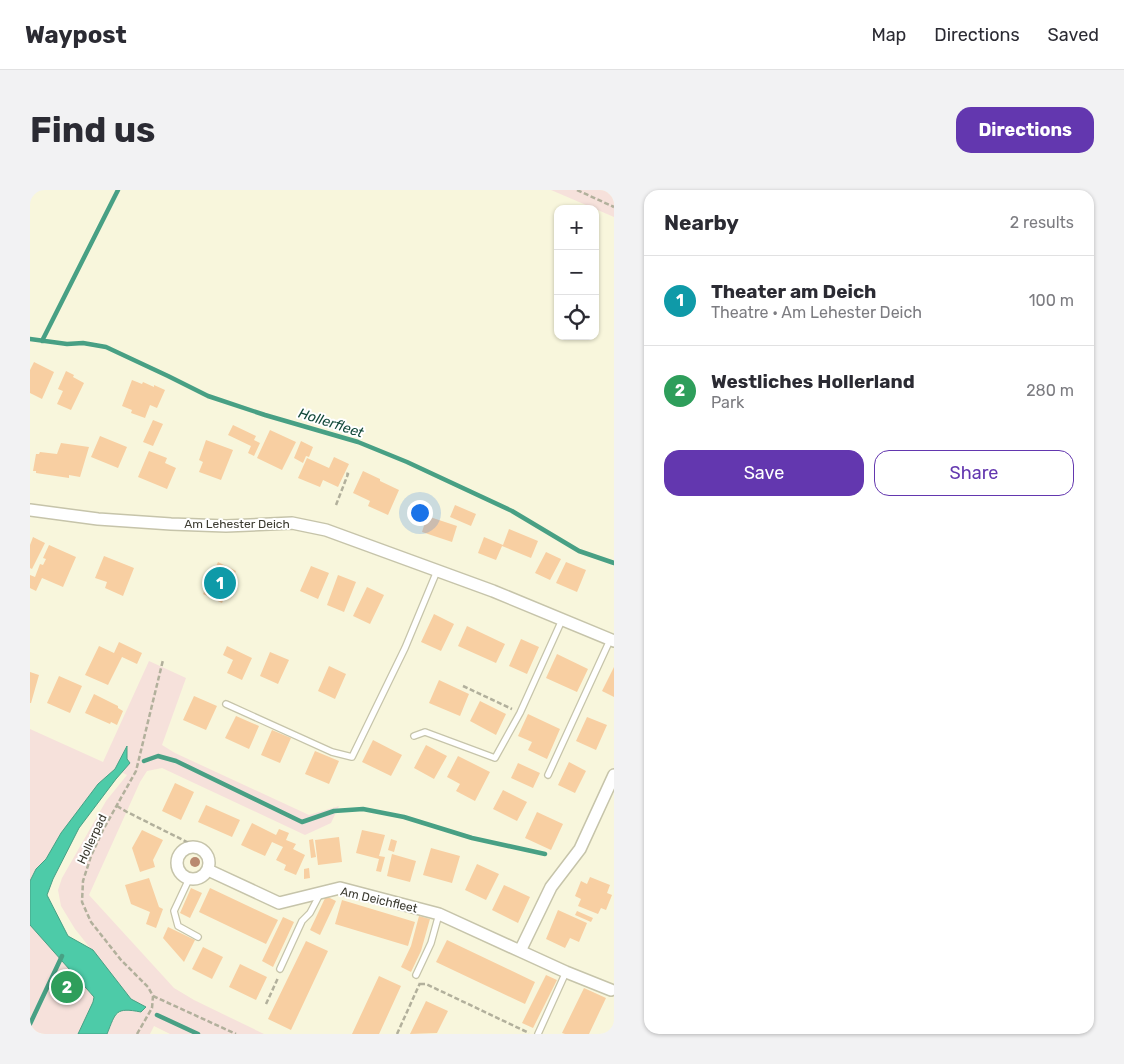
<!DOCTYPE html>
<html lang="en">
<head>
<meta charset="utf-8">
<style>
	body { margin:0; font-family:Rubik,sans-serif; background:#f2f2f3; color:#2b2b33 }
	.controls { position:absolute; right:15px; top:15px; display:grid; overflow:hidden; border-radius:10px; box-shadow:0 1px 4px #0004 }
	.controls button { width:45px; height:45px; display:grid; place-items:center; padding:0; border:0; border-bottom:1px solid #e1e1e2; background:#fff; color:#2b2b33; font:25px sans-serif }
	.you { position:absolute; left:389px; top:322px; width:18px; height:18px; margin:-12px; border:4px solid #fff; border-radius:50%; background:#1a73e8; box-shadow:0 0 0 8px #1a73e833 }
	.badge { display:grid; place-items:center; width:32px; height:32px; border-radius:50%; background:#6337af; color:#fff; font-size:16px; font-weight:700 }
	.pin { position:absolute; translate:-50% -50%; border:2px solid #fff; box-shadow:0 1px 5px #0006 }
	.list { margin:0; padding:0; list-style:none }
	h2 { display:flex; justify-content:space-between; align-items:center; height:65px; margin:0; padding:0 20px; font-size:21px }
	h2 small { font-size:16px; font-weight:400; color:#7c7c81 }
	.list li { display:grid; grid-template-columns:32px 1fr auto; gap:15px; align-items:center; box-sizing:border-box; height:90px; padding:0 20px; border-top:1px solid #e1e1e2 }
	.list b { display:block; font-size:19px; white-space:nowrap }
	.list p { margin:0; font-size:16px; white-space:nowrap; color:#7c7c81 }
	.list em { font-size:16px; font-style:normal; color:#7c7c81 }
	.actions { display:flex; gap:10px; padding:15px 20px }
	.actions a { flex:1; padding:11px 0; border:1px solid #6337af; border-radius:15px; text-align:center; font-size:18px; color:#6337af }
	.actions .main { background:#6337af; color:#fff }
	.icon { flex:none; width:28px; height:28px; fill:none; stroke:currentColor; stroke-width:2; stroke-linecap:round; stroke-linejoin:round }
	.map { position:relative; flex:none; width:584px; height:844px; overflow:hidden; border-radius:15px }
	header { display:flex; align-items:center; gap:30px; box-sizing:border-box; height:70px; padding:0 25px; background:#fff; border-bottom:1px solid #e1e1e2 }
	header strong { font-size:24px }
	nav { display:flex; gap:28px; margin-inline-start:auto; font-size:18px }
	.intro { display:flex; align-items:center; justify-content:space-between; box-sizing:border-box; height:120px; padding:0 30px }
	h1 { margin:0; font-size:35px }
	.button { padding:12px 22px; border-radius:15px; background:#6337af; color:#fff; font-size:18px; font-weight:700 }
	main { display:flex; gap:30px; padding:0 30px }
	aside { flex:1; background:#fff; border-radius:15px; box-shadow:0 1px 4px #0004 }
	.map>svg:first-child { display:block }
	.green { fill:#f6e1db }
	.water { fill:#4dcba8; stroke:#48a084 }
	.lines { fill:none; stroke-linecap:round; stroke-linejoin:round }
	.stream { stroke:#48a084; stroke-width:4.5 }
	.building { fill:#f8cfa2 }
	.lane-casing { stroke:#c6c4aa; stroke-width:8 }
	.street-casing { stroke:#c6c4aa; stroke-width:14 }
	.path { stroke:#b2b09c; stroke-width:2.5; stroke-dasharray:5 2.5; stroke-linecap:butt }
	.lane { stroke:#fff; stroke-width:5.5 }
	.street { stroke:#fff; stroke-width:11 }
	.tree { fill:#b98970 }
	.labels { text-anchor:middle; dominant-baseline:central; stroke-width:4; stroke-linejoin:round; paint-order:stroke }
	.street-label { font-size:12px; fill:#3b3a30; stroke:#fff }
	.water-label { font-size:14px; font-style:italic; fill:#144a3b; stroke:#fff }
</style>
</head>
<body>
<header>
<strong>Waypost</strong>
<nav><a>Map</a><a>Directions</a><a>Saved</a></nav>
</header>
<div class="intro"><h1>Find us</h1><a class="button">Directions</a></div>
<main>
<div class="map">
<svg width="584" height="844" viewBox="0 0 584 844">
	<rect width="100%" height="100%" fill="#f8f6dc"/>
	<path class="green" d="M 521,0 L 584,0 L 584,27 Z
		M 119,471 L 156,488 L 132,555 L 145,563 L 279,625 L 309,616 L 301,633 L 275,645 L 132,578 L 117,581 L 110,592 L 59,705 L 144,798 L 164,810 L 234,844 L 140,844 L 124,836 L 120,844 L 77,844 L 83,828 L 93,820 L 111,822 L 45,739 L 31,716 L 28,700 L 32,688 L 76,611 L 97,585 L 85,579 L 31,643 L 16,669 L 6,679 L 0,691 L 0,539 L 73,572 Z
		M 0,724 L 64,780 L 70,844 L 0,844 Z"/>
	<path class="water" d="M 97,556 L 97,569 L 100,573 L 86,589 L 49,638 L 23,689 L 17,705 L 38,746 L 63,760 L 101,809 L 116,817 L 111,822 C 85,817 86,822 77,844 L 48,844 L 63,812 L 64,807 L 0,735 L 0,691 L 6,679 L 16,669 L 31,643 L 68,594 L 85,579 Z"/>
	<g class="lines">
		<path class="stream" d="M 0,149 L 37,154 L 53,153 L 76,157 L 138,186 L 178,206 L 235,225 L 328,252 L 377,272 L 482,321 L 549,361 L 584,373
			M 12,151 L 88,0
			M 114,571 L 128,566 L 146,571 L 272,632 L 304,621 L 333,619 L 374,627 L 442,648 L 515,664
			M 127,825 L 168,844
			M 0,834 L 32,766"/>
	</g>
	<path class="building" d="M 4,172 L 24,182 L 12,209 L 0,203 L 0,180 Z
		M 36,181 L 44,185 L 43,187 L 54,193 L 41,220 L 27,214 L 33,201 L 28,199 Z
		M 102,190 L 112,194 L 113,192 L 124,197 L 124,195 L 135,200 L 127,218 L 120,215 L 115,228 L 101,223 L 102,220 L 92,216 Z
		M 123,230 L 133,234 L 123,256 L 113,252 Z
		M 203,235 L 226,246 L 224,250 L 230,253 L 224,266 L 218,263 L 221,256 L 198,245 Z
		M 240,240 L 266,252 L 252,280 L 227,268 Z
		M 70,246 L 97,257 L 88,278 L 61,267 Z
		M 176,250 L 203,260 L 191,290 L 169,282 L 173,272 L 169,270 Z
		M 271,251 L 283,257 L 279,267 L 276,266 L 273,273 L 264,268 Z
		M 31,253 L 59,257 L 50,287 L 39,285 L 39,288 L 6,283 L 6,281 L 3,281 L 6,264 L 9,264 L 10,262 L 27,264 Z
		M 119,261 L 137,268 L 135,273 L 146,278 L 137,299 L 108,287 Z
		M 304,267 L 319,274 L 308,297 L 293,290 L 290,297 L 268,288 L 277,268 L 299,278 Z
		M 333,281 L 350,289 L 350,291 L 369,300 L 358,325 L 338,316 L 340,311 L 323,303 Z
		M 425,315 L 446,324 L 441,336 L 420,327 Z
		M 397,326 L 427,336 L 422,352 L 392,342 Z
		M 479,339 L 508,351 L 501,368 L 472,356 L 466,370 L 448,363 L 454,347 L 473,355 Z
		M 3,347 L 15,353 L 2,379 L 0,378 L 0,355 Z
		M 19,355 L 46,367 L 33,397 L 12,388 L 6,401 L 0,398 L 0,385 L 5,387 L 10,374 L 13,375 L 16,369 L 13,368 Z
		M 516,362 L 531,369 L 520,390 L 505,383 Z
		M 74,366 L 104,378 L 93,406 L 75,398 L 77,392 L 65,388 Z
		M 188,372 L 206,381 L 192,413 L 173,404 Z
		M 536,372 L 556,380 L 547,402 L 526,393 Z
		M 281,376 L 299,383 L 288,409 L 270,401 Z
		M 308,385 L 326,392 L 314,422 L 297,415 Z
		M 337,397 L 354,405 L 340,434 L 323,426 Z
		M 404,424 L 424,434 L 411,461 L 391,452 Z
		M 437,436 L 475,454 L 466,473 L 428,456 Z
		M 491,449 L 509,457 L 497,484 L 479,476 Z
		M 89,452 L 112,463 L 107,474 L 92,467 L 78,495 L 55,485 L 69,456 L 84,463 Z
		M 197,456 L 222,468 L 212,490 L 197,483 L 203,470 L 193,465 Z
		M 240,462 L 259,470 L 248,494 L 230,486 Z
		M 527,464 L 558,479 L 547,502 L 516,488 Z
		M 299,476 L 316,484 L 305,509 L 288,501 Z
		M 584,477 L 584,507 L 572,501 Z
		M 0,482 L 9,485 L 1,513 L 0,513 Z
		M 29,486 L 52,496 L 40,523 L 17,513 Z
		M 409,490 L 439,504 L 430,526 L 399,513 Z
		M 64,504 L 88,516 L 88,518 L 93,521 L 87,535 L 81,532 L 80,534 L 55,523 Z
		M 164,506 L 187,516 L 176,540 L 153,530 Z
		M 450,511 L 476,524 L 466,545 L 440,531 Z
		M 498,524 L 530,539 L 517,569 L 498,560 L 502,552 L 488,546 Z
		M 206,526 L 229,536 L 219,559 L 195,548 Z
		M 557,527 L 577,535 L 566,560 L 546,551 Z
		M 242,540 L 261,548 L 250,573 L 231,565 Z
		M 343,550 L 372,565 L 361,586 L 332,572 Z
		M 396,555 L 417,566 L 404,589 L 384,578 Z
		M 285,561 L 309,571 L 299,594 L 275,584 Z
		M 428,566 L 460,582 L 445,611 L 426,601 L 430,594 L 417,587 Z
		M 539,572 L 556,581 L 545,603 L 528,595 Z
		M 488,573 L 510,583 L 503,598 L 481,588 Z
		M 145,593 L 164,602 L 151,630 L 132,621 Z
		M 473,600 L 497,612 L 487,631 L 463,619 Z
		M 176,615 L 210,630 L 202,647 L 168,632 Z
		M 507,622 L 533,634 L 521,660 L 495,648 Z
		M 222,633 L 246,645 L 249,639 L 259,643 L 256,650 L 266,654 L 263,659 L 275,665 L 266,685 L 254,680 L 256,675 L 246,670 L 253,657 L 242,652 L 235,666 L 211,655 Z
		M 112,640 L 133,650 L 123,670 L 125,677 L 110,682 L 102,658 Z
		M 332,640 L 355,645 L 349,666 L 355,667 L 351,682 L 346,681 L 349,669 L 326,663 Z
		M 309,647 L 312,672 L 288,675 L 285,650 Z
		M 283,649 L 286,667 L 281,668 L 279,650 Z
		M 361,649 L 367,651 L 364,662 L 358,660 Z
		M 401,658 L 430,666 L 422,693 L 393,685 Z
		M 362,664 L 386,671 L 380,692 L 357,686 Z
		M 447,674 L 469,684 L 456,710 L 435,700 Z
		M 279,678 L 280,688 L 274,689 L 274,679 Z
		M 560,687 L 580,695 L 577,703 L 582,705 L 576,720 L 571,718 L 568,724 L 548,716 L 551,709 L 545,706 L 551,691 L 557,694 Z
		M 119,688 L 129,717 L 133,719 L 126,738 L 116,734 L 120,722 L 101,714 L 95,695 Z
		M 474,695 L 500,707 L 488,733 L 462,720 Z
		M 161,698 L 172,703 L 160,728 L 150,723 Z
		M 180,698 L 248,730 L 236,754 L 169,722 Z
		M 296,706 L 306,711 L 290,745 L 280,740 Z
		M 312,710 L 385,732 L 378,756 L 305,734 Z
		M 528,720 L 557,733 L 549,752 L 540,748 L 535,758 L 516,749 Z
		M 547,721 L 563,728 L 561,732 L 545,725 Z
		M 389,726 L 400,729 L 391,761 L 381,782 L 371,777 L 381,756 Z
		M 253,727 L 264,732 L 243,777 L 232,771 Z
		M 138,737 L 165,750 L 154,772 L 133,748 Z
		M 417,750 L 505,792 L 495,814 L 406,772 Z
		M 276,751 L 298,761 L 261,840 L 238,829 Z
		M 173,757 L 193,767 L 182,789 L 162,779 Z
		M 210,774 L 237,787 L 226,810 L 199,797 Z
		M 516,785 L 527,790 L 503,838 L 492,833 Z
		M 349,786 L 371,796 L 350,842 L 349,844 L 322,844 Z
		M 554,798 L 576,808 L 559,844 L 535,844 L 532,843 Z
		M 396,811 L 418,821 L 407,843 L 380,844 Z"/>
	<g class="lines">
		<g class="lane-casing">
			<path id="lane" d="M 196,514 L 302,562 L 322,567 L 375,458 L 407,381
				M 384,546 L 395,542 L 465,568 L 490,523 L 532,430
				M 518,585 L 580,450
				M 159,689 L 144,721 L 148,736 L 168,747
				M 250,779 L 272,731 L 280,723 L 290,704
				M 386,785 L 401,753 L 409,724
				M 508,844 L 536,782"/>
		</g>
		<g class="street-casing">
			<path id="street" d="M 0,320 L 68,329 L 141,334 L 196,336 L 262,333 L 296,340 L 463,401 L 584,451
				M147 673a16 16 0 1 1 32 0a16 16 0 1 1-32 0Z
				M 178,680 L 249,713 L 310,698 L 409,724 L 490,761 L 521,697 L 550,659 L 584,585
				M 490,761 L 536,782 L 581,800"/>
		</g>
		<path class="path" d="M 547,0 L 584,17
			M 306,315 L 318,284 L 314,283
			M 433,496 L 482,519
			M 87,616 L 97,622 L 165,656
			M 390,794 L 396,794 L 499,843
			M 123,806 L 206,844
			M 236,814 L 248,788
			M 107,844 L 122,818 L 123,806 L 118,797 L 91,770 L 61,732 L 52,712 L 53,691 L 61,666 L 73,640 L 106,581 L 133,470
			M 367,844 L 390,793"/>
		<use href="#lane" class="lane"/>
		<use href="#street" class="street"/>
	</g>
	<circle class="tree" cx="165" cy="672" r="5"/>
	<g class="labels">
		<g class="street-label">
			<text x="207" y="334">Am Lehester Deich</text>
			<text transform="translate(62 649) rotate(-65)">Hollerpad</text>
			<text transform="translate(349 710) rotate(13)">Am Deichfleet</text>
		</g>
		<g class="water-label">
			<text transform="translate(301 233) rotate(18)">Hollerfleet</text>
		</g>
	</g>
</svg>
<div class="controls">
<button>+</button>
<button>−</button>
<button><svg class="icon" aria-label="locate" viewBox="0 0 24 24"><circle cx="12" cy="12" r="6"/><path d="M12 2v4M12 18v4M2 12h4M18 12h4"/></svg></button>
</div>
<div class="you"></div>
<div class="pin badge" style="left:190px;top:393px;background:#0f9aa8">1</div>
<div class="pin badge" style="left:37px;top:797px;background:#2e9e5b">2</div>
</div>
<aside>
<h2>Nearby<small>2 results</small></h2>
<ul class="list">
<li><span class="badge" style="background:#0f9aa8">1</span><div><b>Theater am Deich</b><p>Theatre · Am Lehester Deich</p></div><em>100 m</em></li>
<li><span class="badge" style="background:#2e9e5b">2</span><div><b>Westliches Hollerland</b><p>Park</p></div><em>280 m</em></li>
</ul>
<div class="actions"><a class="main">Save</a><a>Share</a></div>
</aside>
</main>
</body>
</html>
